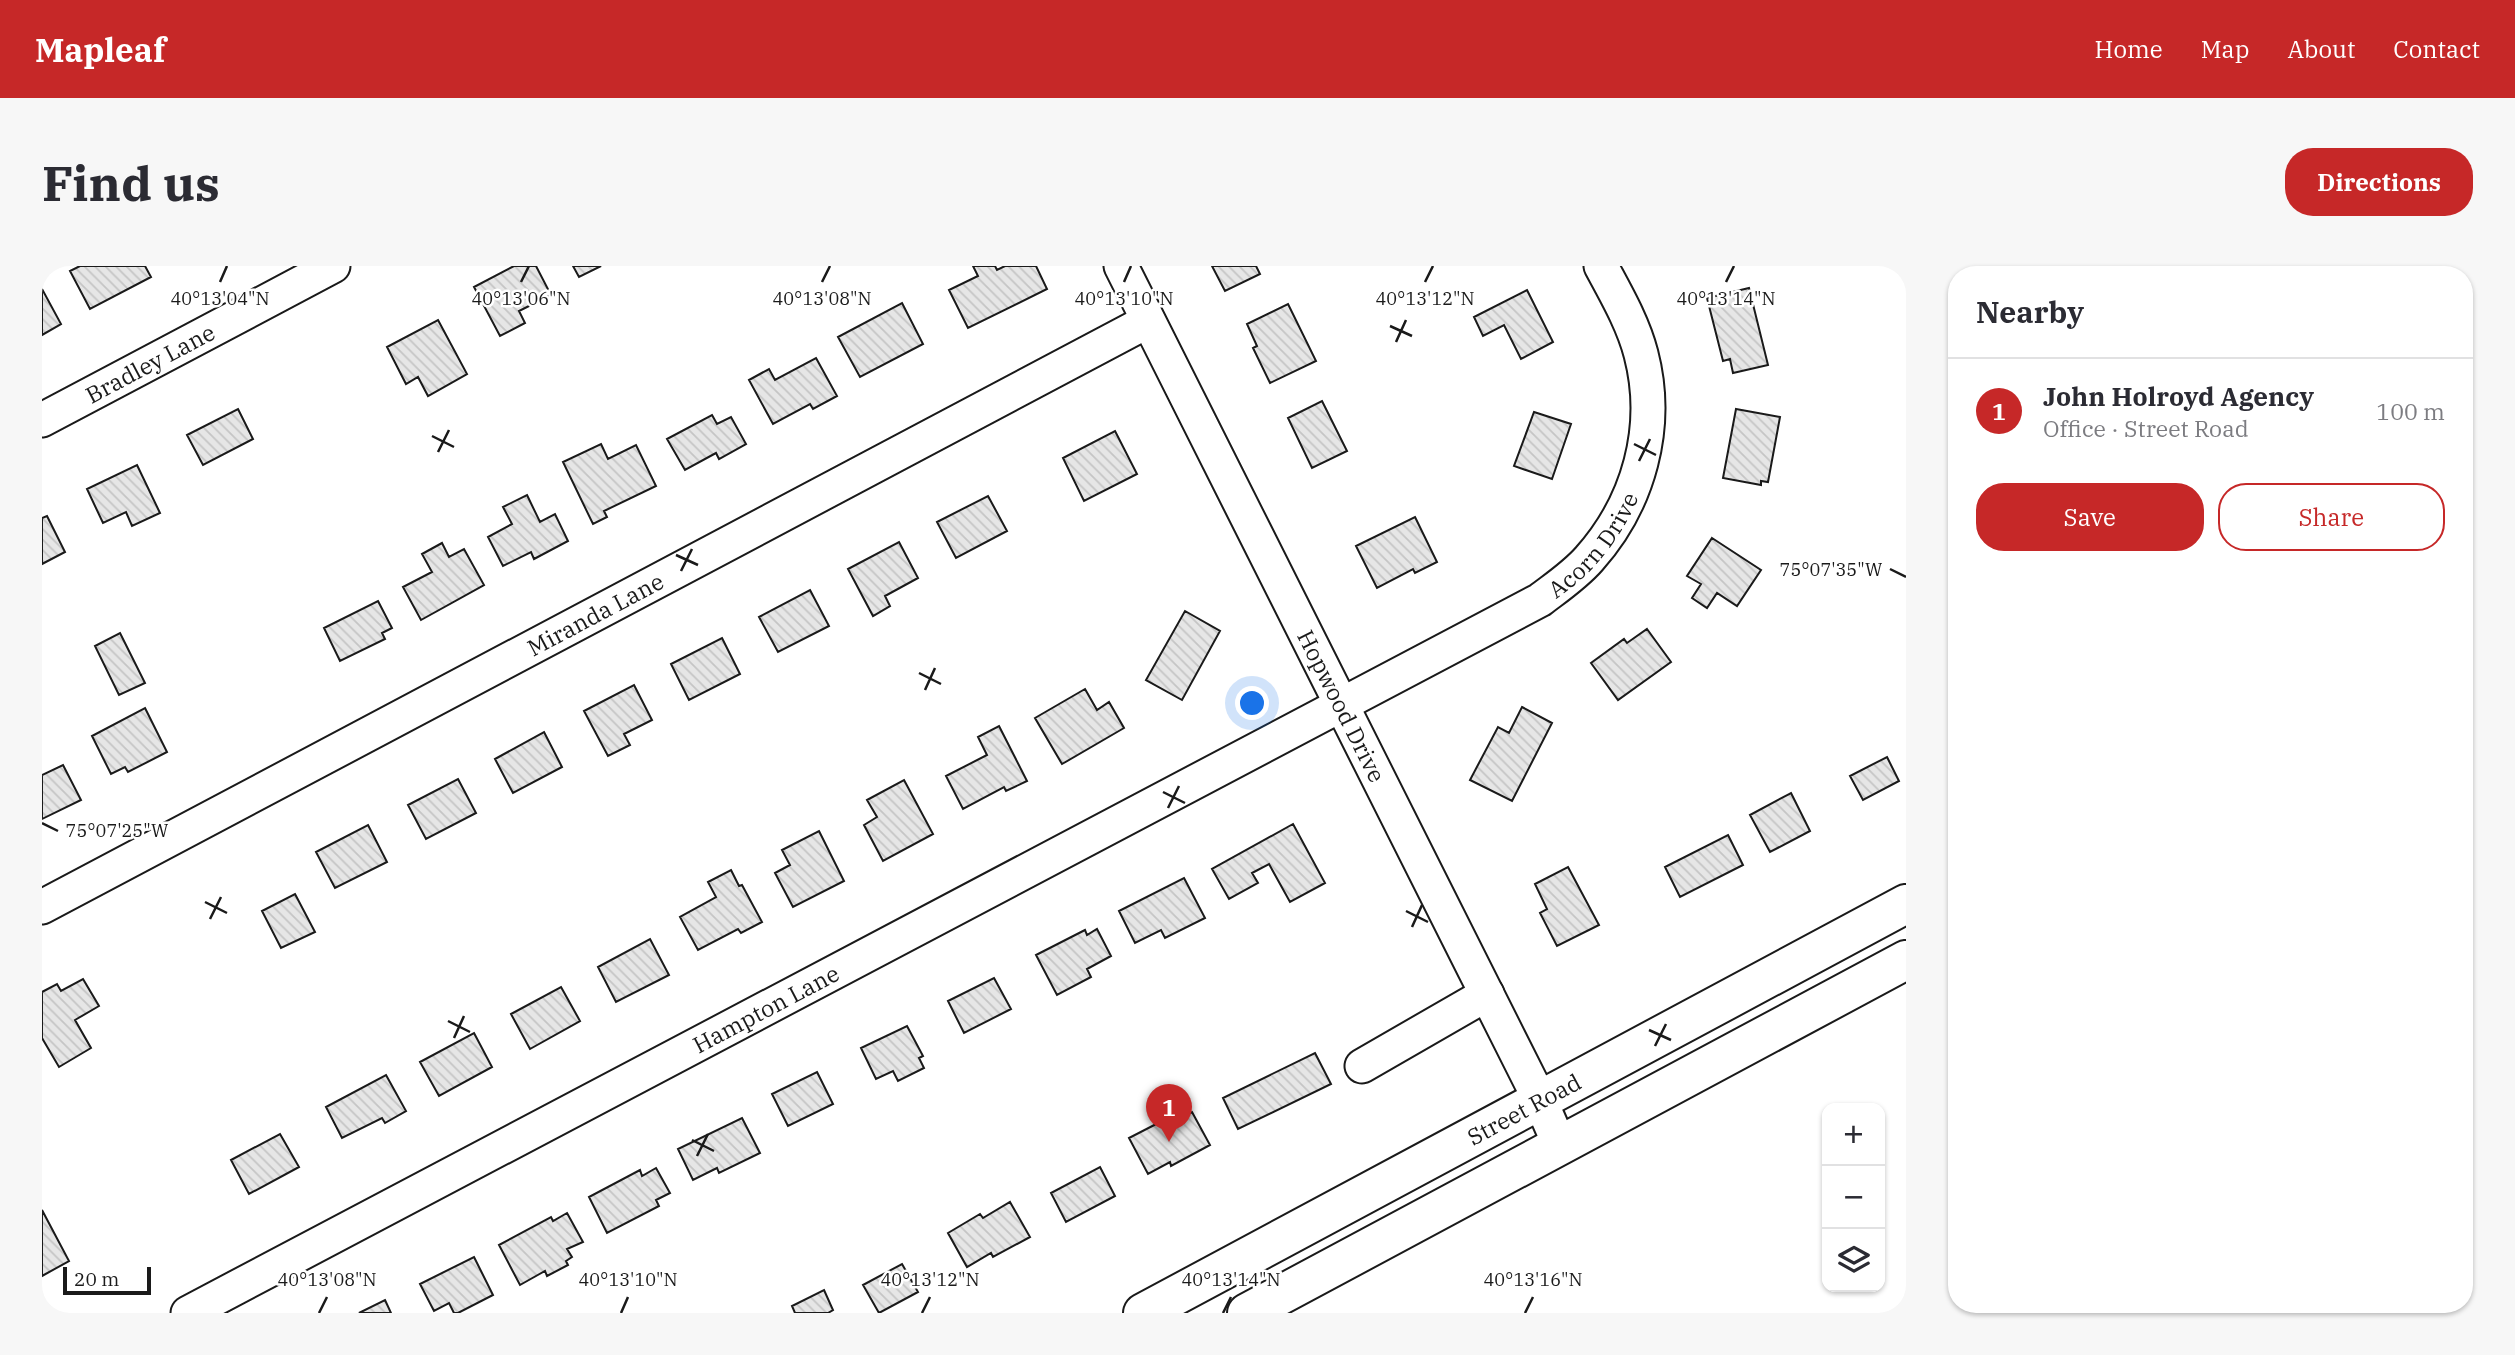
<!DOCTYPE html>
<html lang="en">
<head>
<meta charset="utf-8">
<style>
	body { margin:0; font-family:"IBM Plex Serif",serif; background:#f7f7f7; color:#2b2b33 }
	.controls { position:absolute; right:21px; bottom:21px; display:grid; overflow:hidden; border-radius:14px; box-shadow:0 2px 5px #0004 }
	.controls button { width:63px; height:63px; display:grid; place-items:center; padding:0; border:0; border-bottom:2px solid #e1e1e2; background:#fff; color:#2b2b33; font:35px sans-serif }
	.scale { position:absolute; left:21px; bottom:18px; width:88px; box-sizing:border-box; padding-left:7px; border:4px solid #1a1a1a; border-top:0; font-size:19px; line-height:24px; white-space:nowrap; color:#1a1a1a; -webkit-text-stroke:5px #fff; paint-order:stroke }
	.you { position:absolute; left:1211px; top:438px; width:24px; height:24px; margin:-18px; border:5px solid #fff; border-radius:50%; background:#1a73e8; box-shadow:0 0 0 10px #1a73e833 }
	.badge { display:grid; place-items:center; width:46px; height:46px; border-radius:50%; background:#c62828; color:#fff; font-size:23px; font-weight:700 }
	.pin { position:absolute; translate:-50% -58px; filter:drop-shadow(0 2px 4px #0008) }
	.pin::after { content:''; position:absolute; top:37px; width:24px; height:21px; background:inherit; clip-path:polygon(0 0,100% 0,50% 100%) }
	.list { margin:0; padding:0; list-style:none }
	h2 { display:flex; justify-content:space-between; align-items:center; height:91px; margin:0; padding:0 28px; font-size:30px }
	h2 small { font-size:23px; font-weight:400; color:#7c7c81 }
	.list li { display:grid; grid-template-columns:46px 1fr auto; gap:21px; align-items:center; box-sizing:border-box; height:105px; padding:0 28px; border-top:2px solid #e1e1e2 }
	.list b { display:block; font-size:26px; white-space:nowrap }
	.list p { margin:0; font-size:23px; white-space:nowrap; color:#7c7c81 }
	.list em { font-size:23px; font-style:normal; color:#7c7c81 }
	.actions { display:flex; gap:14px; padding:21px 28px }
	.actions a { flex:1; padding:16px 0; border:2px solid #c62828; border-radius:28px; text-align:center; font-size:24px; color:#c62828 }
	.actions .main { background:#c62828; color:#fff }
	.icon { flex:none; width:38px; height:38px; fill:none; stroke:currentColor; stroke-width:2; stroke-linecap:round; stroke-linejoin:round }
	.map { position:relative; flex:none; width:1864px; height:1047px; overflow:hidden; border-radius:28px }
	header { display:flex; align-items:center; gap:42px; box-sizing:border-box; height:98px; padding:0 35px; background:#c62828; color:#fff }
	header strong { font-size:33px }
	nav { display:flex; gap:38px; margin-inline-start:auto; font-size:24px }
	.intro { display:flex; align-items:center; justify-content:space-between; box-sizing:border-box; height:168px; padding:0 42px }
	h1 { margin:0; font-size:49px }
	.button { padding:18px 32px; border-radius:28px; background:#c62828; color:#fff; font-size:24px; font-weight:700 }
	main { display:flex; gap:42px; padding:0 42px }
	aside { flex:1; background:#fff; border-radius:28px; box-shadow:0 2px 5px #0004 }
	.map>svg:first-child { display:block }
	.building { fill:url(#building-back-hatch); stroke:#1a1a1a; stroke-width:2 }
	.lines { fill:none; stroke-linecap:round; stroke-linejoin:round }
	.minor-casing { stroke:#1a1a1a; stroke-width:37 }
	.major-casing { stroke:#1a1a1a; stroke-width:42 }
	.minor { stroke:#fff; stroke-width:33 }
	.major { stroke:#fff; stroke-width:38 }
	.ticks { fill:none; stroke:#1a1a1a; stroke-width:2.5 }
	.labels { text-anchor:middle; dominant-baseline:central; stroke-width:5; stroke-linejoin:round; paint-order:stroke }
	.street-label { font-size:23px; fill:#1a1a1a; stroke:#fff }
	.ticks-label { font-size:18px; text-anchor:middle; fill:#1a1a1a; stroke:#fff; stroke-width:5; stroke-linejoin:round; paint-order:stroke }
</style>
</head>
<body>
<header>
<strong>Mapleaf</strong>
<nav><a>Home</a><a>Map</a><a>About</a><a>Contact</a></nav>
</header>
<div class="intro"><h1>Find us</h1><a class="button">Directions</a></div>
<main>
<div class="map">
<svg width="1864" height="1047" viewBox="0 0 1864 1047">
	<defs>
		<pattern id="building-back-hatch" width="6" height="6" patternUnits="userSpaceOnUse" patternTransform="scale(1.75)"><rect width="6" height="6" fill="#e6e6e6"/><path d="M-1 5l2 2M0 0l6 6M5-1l2 2" fill="none" stroke="#c5c5c5"/></pattern>
	</defs>
	<rect width="100%" height="100%" fill="#fff"/>
	<path class="building" d="M 38,0 L 103,0 L 109,11 L 48,43 L 28,5 Z
		M 472,0 L 494,0 L 509,29 L 477,45 L 483,57 L 458,70 L 432,21 Z
		M 531,0 L 559,0 L 537,11 Z
		M 931,0 L 953,0 L 955,4 L 963,0 L 994,0 L 1005,23 L 926,62 L 907,24 L 936,10 Z
		M 1170,0 L 1214,0 L 1218,8 L 1183,25 Z
		M 1707,22 L 1726,99 L 1691,107 L 1688,93 L 1681,95 L 1665,32 Z
		M 0,23 L 19,58 L 0,69 Z
		M 1485,24 L 1511,76 L 1479,93 L 1462,59 L 1441,70 L 1432,51 Z
		M 860,37 L 881,78 L 818,111 L 796,71 Z
		M 1246,38 L 1274,95 L 1228,117 L 1211,82 L 1215,80 L 1205,58 Z
		M 396,54 L 425,108 L 386,130 L 376,111 L 364,118 L 345,81 Z
		M 774,92 L 795,130 L 771,143 L 768,138 L 731,158 L 707,114 L 727,103 L 733,114 Z
		M 1280,135 L 1305,185 L 1270,202 L 1246,152 Z
		M 196,143 L 211,173 L 161,199 L 145,169 Z
		M 1694,143 L 1738,151 L 1726,216 L 1719,215 L 1719,219 L 1681,212 Z
		M 1492,146 L 1529,158 L 1510,213 L 1472,200 Z
		M 670,149 L 675,158 L 689,151 L 704,178 L 677,193 L 674,187 L 643,204 L 625,173 Z
		M 1073,165 L 1095,208 L 1042,235 L 1021,192 Z
		M 559,178 L 566,193 L 594,179 L 614,220 L 562,245 L 565,251 L 551,258 L 521,196 Z
		M 95,199 L 118,247 L 90,260 L 84,246 L 61,257 L 45,223 Z
		M 485,229 L 498,256 L 513,248 L 526,275 L 492,293 L 489,286 L 461,300 L 446,271 L 470,258 L 461,241 Z
		M 946,230 L 965,265 L 914,292 L 895,256 Z
		M 5,250 L 23,286 L 0,298 L 0,252 Z
		M 1373,251 L 1395,296 L 1373,307 L 1371,303 L 1335,322 L 1314,280 Z
		M 1670,272 L 1719,304 L 1695,340 L 1675,327 L 1665,342 L 1650,332 L 1659,318 L 1645,310 Z
		M 857,276 L 876,312 L 843,330 L 848,340 L 831,350 L 806,303 Z
		M 400,277 L 407,291 L 422,283 L 442,319 L 379,354 L 361,321 L 390,306 L 380,288 Z
		M 768,324 L 787,360 L 736,386 L 717,351 Z
		M 336,335 L 350,362 L 340,367 L 343,373 L 298,395 L 282,362 Z
		M 1143,345 L 1178,365 L 1140,434 L 1104,414 Z
		M 1605,363 L 1629,396 L 1576,434 L 1549,397 L 1582,373 L 1585,377 Z
		M 78,367 L 103,417 L 77,429 L 53,380 Z
		M 680,372 L 698,408 L 647,434 L 629,398 Z
		M 592,419 L 610,454 L 582,468 L 588,479 L 566,490 L 542,445 Z
		M 1043,423 L 1055,444 L 1067,436 L 1082,462 L 1020,498 L 993,452 Z
		M 1480,441 L 1510,457 L 1470,535 L 1428,514 L 1456,461 L 1467,467 Z
		M 103,442 L 125,486 L 86,506 L 83,501 L 69,508 L 50,470 Z
		M 957,460 L 985,515 L 964,525 L 962,521 L 921,543 L 904,510 L 945,489 L 936,471 Z
		M 502,466 L 520,501 L 471,527 L 453,493 Z
		M 1845,491 L 1857,515 L 1821,534 L 1808,510 Z
		M 21,499 L 39,534 L 0,553 L 0,509 Z
		M 416,513 L 434,547 L 384,573 L 366,539 Z
		M 862,514 L 891,568 L 841,595 L 822,559 L 835,551 L 825,534 Z
		M 1749,527 L 1768,565 L 1728,586 L 1708,549 Z
		M 1251,558 L 1283,617 L 1248,636 L 1227,598 L 1210,607 L 1216,617 L 1187,633 L 1170,603 Z
		M 326,559 L 345,596 L 293,622 L 274,586 Z
		M 777,565 L 802,615 L 751,641 L 733,607 L 748,599 L 740,584 Z
		M 1686,569 L 1701,599 L 1638,631 L 1623,601 Z
		M 1526,601 L 1557,659 L 1515,680 L 1498,647 L 1505,643 L 1493,618 Z
		M 689,604 L 697,620 L 700,619 L 720,656 L 699,667 L 696,663 L 656,684 L 638,651 L 674,631 L 666,616 Z
		M 1142,612 L 1163,652 L 1123,672 L 1119,664 L 1093,677 L 1077,645 Z
		M 253,628 L 273,666 L 239,682 L 220,645 Z
		M 1055,663 L 1069,690 L 1045,703 L 1049,711 L 1015,729 L 994,689 L 1043,664 L 1045,669 Z
		M 608,673 L 627,709 L 574,736 L 556,701 Z
		M 952,712 L 969,743 L 922,767 L 906,735 Z
		M 41,713 L 57,740 L 33,754 L 49,782 L 17,801 L 0,772 L 0,726 L 15,718 L 19,725 Z
		M 519,721 L 538,755 L 488,783 L 469,748 Z
		M 865,760 L 881,790 L 877,792 L 882,802 L 856,815 L 851,805 L 834,813 L 819,782 Z
		M 432,767 L 450,801 L 397,830 L 378,796 Z
		M 1273,787 L 1289,818 L 1196,863 L 1181,832 Z
		M 775,806 L 791,838 L 746,860 L 730,828 Z
		M 344,809 L 364,845 L 343,857 L 340,852 L 300,872 L 284,841 Z
		M 1150,846 L 1168,879 L 1129,900 L 1128,896 L 1106,908 L 1087,872 L 1120,855 L 1122,861 Z
		M 700,852 L 718,887 L 677,907 L 675,902 L 651,914 L 636,883 Z
		M 238,868 L 257,901 L 207,928 L 189,894 Z
		M 1058,901 L 1073,930 L 1024,956 L 1009,927 Z
		M 614,902 L 628,927 L 614,934 L 617,940 L 565,967 L 547,931 L 598,904 L 600,910 Z
		M 968,936 L 988,971 L 951,991 L 949,987 L 925,1001 L 906,967 L 938,948 L 941,952 Z
		M 0,944 L 27,995 L 0,1010 Z
		M 525,947 L 541,976 L 525,983 L 530,991 L 524,995 L 526,999 L 505,1010 L 503,1005 L 478,1019 L 457,979 L 509,951 L 511,955 Z
		M 432,991 L 451,1029 L 416,1047 L 412,1047 L 407,1037 L 392,1045 L 378,1018 Z
		M 860,998 L 876,1026 L 837,1047 L 821,1019 Z
		M 782,1024 L 791,1044 L 786,1047 L 753,1047 L 750,1040 Z
		M 343,1034 L 349,1047 L 317,1047 Z"/>
	<g class="lines">
		<g class="minor-casing">
			<g id="minor">
				<path id="s1" d="M 1079,0 L 1498,834 L 1518,880"/>
				<path id="s2" d="M 0,154 L 291,0"/>
				<path id="s3" d="M 0,641 L 1106,55"/>
				<path d="M 1320,800 L 1445,728"/>
				<path id="s4" d="M 146,1047 L 1498,334 C 1515,321 1533,309 1547,293 C 1597,237 1618,161 1599,88 C 1591,57 1574,28 1559,0"/>
			</g>
		</g>
		<g class="major-casing">
			<g id="major">
				<path id="s5" d="M 1101,1047 L 1864,638"/>
				<path d="M 1205,1047 L 1864,694"/>
			</g>
		</g>
		<use href="#minor" class="minor"/>
		<use href="#major" class="major"/>
	</g>
	<path class="ticks" d="M 178,16 L 185,0M 479,16 L 487,0M 780,16 L 788,0M 1082,16 L 1089,0M 1383,16 L 1391,0M 1684,16 L 1692,0M 1348,60 L 1370,70M 1354,76 L 1364,54M 390,170 L 412,181M 1592,178 L 1614,189M 396,186 L 407,164M 1597,195 L 1608,173M 634,289 L 656,299M 1848,303 L 1864,311M 639,305 L 650,283M 877,407 L 899,418M 883,424 L 893,402M 1121,526 L 1143,537M 1126,542 L 1137,520M 0,557 L 16,565M 163,636 L 185,647M 1364,645 L 1386,656M 168,653 L 179,631M 1370,661 L 1380,639M 406,755 L 428,766M 1607,764 L 1629,774M 412,772 L 422,750M 1613,780 L 1624,758M 650,874 L 672,885M 655,890 L 666,868M 277,1047 L 285,1031M 579,1047 L 586,1031M 880,1047 L 888,1031M 1181,1047 L 1189,1031M 1483,1047 L 1491,1031"/>
	<g class="labels">
		<g class="street-label">
			<text stroke="none"><textPath href="#s2" startOffset="122">Bradley Lane</textPath></text>
			<text stroke="none"><textPath href="#s4" startOffset="1606">Acorn Drive</textPath></text>
			<text stroke="none"><textPath href="#s3" startOffset="626">Miranda Lane</textPath></text>
			<text stroke="none"><textPath href="#s1" startOffset="492">Hopwood Drive</textPath></text>
			<text stroke="none"><textPath href="#s4" startOffset="653">Hampton Lane</textPath></text>
			<text stroke="none"><textPath href="#s5" startOffset="432">Street Road</textPath></text>
		</g>
	</g>
	<g class="ticks-label">
		<text x="178" y="39">40°13'04"N</text>
		<text x="479" y="39">40°13'06"N</text>
		<text x="780" y="39">40°13'08"N</text>
		<text x="1082" y="39">40°13'10"N</text>
		<text x="1383" y="39">40°13'12"N</text>
		<text x="1684" y="39">40°13'14"N</text>
		<text x="1789" y="310">75°07'35"W</text>
		<text x="75" y="571">75°07'25"W</text>
		<text x="285" y="1020">40°13'08"N</text>
		<text x="586" y="1020">40°13'10"N</text>
		<text x="888" y="1020">40°13'12"N</text>
		<text x="1189" y="1020">40°13'14"N</text>
		<text x="1491" y="1020">40°13'16"N</text>
	</g>
</svg>
<div class="controls">
<button>+</button>
<button>−</button>
<button><svg class="icon" aria-label="layers" viewBox="0 0 24 24"><path d="M12 4l9 5-9 5-9-5zM3 14l9 5 9-5"/></svg></button>
</div>
<div class="scale">20 m</div>
<div class="you"></div>
<div class="pin badge" style="left:1127px;top:876px">1</div>
</div>
<aside>
<h2>Nearby<small></small></h2>
<ul class="list">
<li><span class="badge">1</span><div><b>John Holroyd Agency</b><p>Office · Street Road</p></div><em>100 m</em></li>
</ul>
<div class="actions"><a class="main">Save</a><a>Share</a></div>
</aside>
</main>
</body>
</html>
